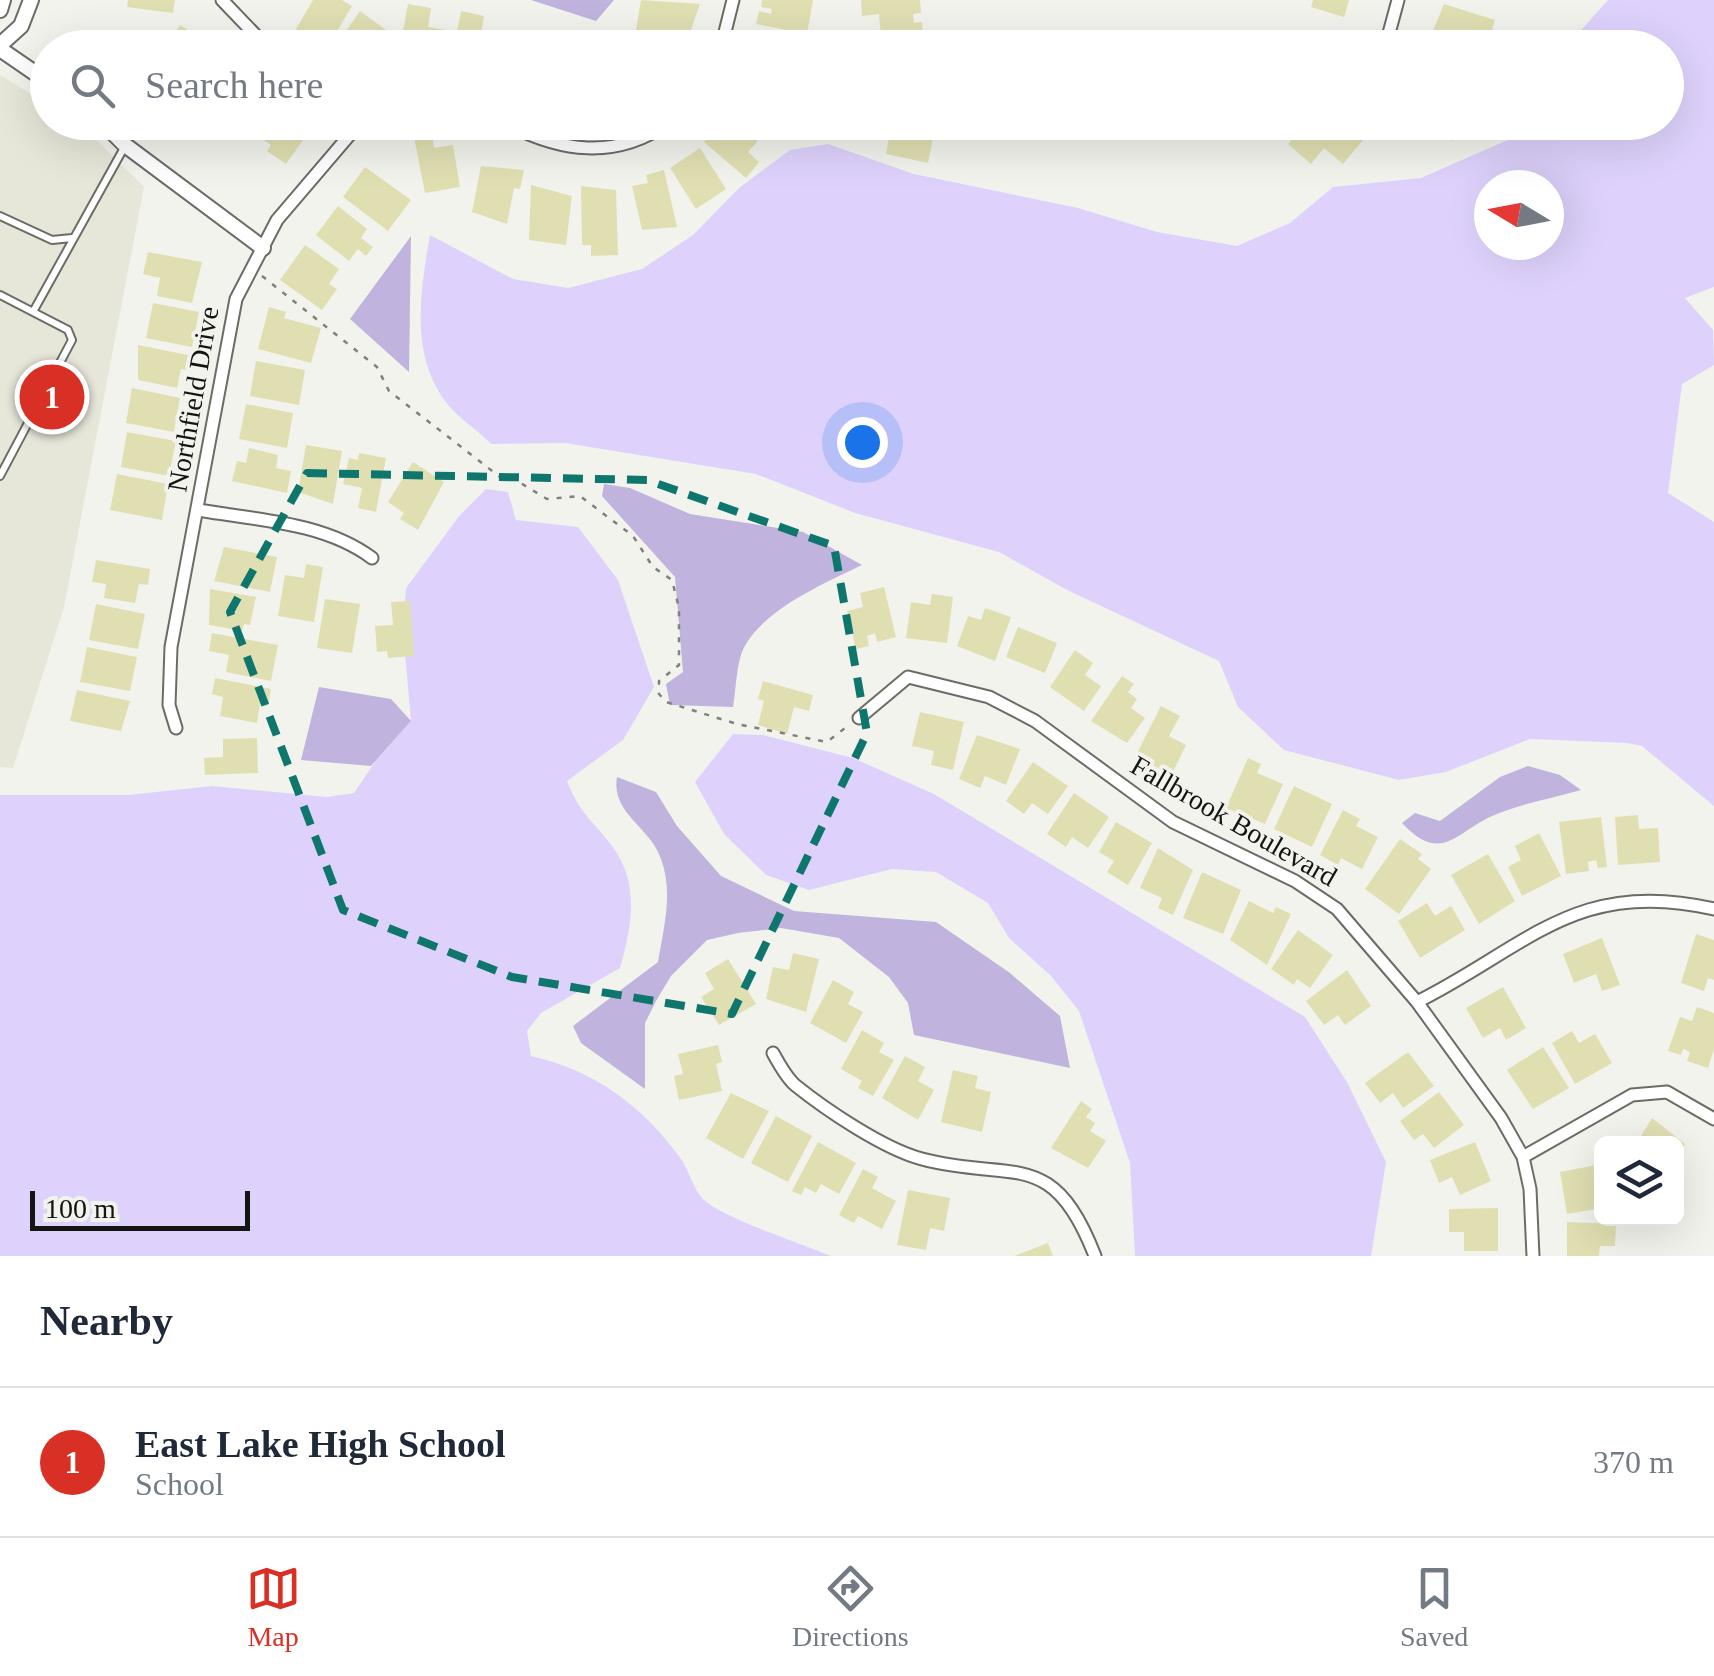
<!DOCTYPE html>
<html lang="en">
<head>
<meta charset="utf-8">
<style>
	body { margin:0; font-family:"Times New Roman",serif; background:#f2f2f3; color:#1f2937 }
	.controls { position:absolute; right:30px; bottom:30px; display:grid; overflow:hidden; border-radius:15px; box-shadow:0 10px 40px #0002 }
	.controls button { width:90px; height:90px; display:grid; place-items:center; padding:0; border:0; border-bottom:2px solid #e0e1e3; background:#fff; color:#1f2937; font:50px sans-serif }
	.compass { position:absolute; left:1474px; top:170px; width:90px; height:90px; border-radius:50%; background:#fff; box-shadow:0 10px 40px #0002; rotate:280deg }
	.scale { position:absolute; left:30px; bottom:25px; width:220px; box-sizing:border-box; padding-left:10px; border:5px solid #141412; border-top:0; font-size:28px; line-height:35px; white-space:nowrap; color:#141412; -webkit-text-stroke:8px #f3f3ed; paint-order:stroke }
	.you { position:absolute; left:862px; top:442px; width:35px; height:35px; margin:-25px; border:8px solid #fff; border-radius:50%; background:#1a73e8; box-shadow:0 0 0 15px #1a73e833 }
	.badge { display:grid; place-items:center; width:65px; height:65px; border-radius:50%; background:#d93025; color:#fff; font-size:32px; font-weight:700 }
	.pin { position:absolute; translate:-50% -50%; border:5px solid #fff; box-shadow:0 2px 10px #0006 }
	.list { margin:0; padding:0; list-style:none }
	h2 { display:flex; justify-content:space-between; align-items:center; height:130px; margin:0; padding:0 40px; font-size:42px }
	h2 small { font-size:32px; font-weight:400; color:#747a83 }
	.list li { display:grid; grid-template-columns:65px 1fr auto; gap:30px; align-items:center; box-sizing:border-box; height:150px; padding:0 40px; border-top:2px solid #e0e1e3 }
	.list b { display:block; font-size:38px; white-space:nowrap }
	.list p { margin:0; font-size:32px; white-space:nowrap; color:#747a83 }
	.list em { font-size:32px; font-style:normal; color:#747a83 }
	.icon { flex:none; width:55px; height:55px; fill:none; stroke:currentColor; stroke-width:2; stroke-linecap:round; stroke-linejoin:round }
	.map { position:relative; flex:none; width:1714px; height:1256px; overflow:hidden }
	.search { position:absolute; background:#fff; box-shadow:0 10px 40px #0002; left:30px; right:30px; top:30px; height:110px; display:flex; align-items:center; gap:25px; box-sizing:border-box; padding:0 35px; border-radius:55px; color:#747a83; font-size:38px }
	.sheet { height:280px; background:#fff }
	nav { display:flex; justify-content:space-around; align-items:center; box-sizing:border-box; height:140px; border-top:2px solid #e0e1e3; background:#fff; font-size:28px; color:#747a83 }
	nav a { display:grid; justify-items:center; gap:5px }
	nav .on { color:#d93025 }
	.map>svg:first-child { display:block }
	.built { fill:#e6e6d9 }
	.green { fill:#ded2fc; fill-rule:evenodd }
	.water { fill:#c0b3dd }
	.building { fill:#e0dfb2 }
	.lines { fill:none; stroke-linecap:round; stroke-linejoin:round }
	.service-casing { stroke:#6c6c67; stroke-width:10 }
	.minor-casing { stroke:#6c6c67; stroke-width:15 }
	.tertiary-casing { stroke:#6c6c67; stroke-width:18 }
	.path { stroke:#80807c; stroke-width:2.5; stroke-dasharray:5 8; stroke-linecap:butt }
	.service { stroke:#fff; stroke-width:6 }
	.minor { stroke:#fff; stroke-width:11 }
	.tertiary { stroke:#fff; stroke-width:14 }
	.marked { fill:none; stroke:#0f766e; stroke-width:8; stroke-dasharray:20 12; stroke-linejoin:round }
	.labels { text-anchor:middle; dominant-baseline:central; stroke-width:8; stroke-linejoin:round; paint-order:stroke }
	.street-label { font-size:28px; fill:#141412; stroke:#f3f3ed }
</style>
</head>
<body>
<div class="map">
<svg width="1714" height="1256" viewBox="0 0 1714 1256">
	<rect width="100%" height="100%" fill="#f3f3ed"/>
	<path class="built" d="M 0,75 L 47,104 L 48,122 L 81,125 L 144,187 L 64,607 L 13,768 L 0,767 Z"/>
	<path class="green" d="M 1608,0 L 1714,0 L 1714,287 L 1685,298 L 1713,330 L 1714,365 L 1682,384 L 1668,493 L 1714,522 L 1714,806 L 1642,746 L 1627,743 L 1530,739 L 1446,772 L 1399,780 L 1284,750 L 1238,707 L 1219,661 L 1069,591 L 999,552 L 855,513 L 756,474 L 565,443 L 491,444 C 477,429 457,418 445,401 C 410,353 420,292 430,235 L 513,279 L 568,288 L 642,269 L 693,235 L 739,188 L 790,150 L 828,144 L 914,174 L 1078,208 L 1157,232 L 1237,246 L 1290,223 L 1333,187 L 1421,178 L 1510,139 L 1523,123 L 1666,122 L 1666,48 L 1566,47 ZM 1489,185 L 1549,185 L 1549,245 L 1489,245 Z
		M 486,489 L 508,492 L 516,520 L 578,527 L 618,580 L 654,687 L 623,740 L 567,781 C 581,816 592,819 612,846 C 640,883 632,926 620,968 L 541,1013 L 527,1031 L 531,1056 C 594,1070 643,1106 681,1159 C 689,1170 693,1189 703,1199 C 724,1219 801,1243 831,1256 L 0,1256 L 0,795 L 128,795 L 212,786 L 327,797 L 354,793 L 375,762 L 411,721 L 403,631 L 406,588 L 460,515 Z
		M 733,734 L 763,735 L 853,758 L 934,794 L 1305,1017 L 1347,1082 L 1386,1162 L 1371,1256 L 1135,1256 L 1130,1163 L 1079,1011 L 1051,976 L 1009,938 L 988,903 L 936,872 L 892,869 L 809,890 L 766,875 L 724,834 L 695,782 Z"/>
	<path class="water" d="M 531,0 L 614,0 L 596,21 Z
		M 411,236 L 409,372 L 350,319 Z
		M 604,484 L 630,488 L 690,514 L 803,532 L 862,565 C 825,583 759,611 742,652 C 736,668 736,690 733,707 L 670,705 L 666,684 L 683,672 L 675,577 L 602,496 Z
		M 319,687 L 391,699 L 411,721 L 371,766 L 301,760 Z
		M 1528,766 L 1560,775 L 1581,790 C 1553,798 1524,803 1497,814 C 1457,829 1443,867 1402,823 L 1415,813 L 1440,821 L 1500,777 Z
		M 617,777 L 656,792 L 677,826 L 721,876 L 794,911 L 936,922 L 1010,973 L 1060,1016 L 1070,1068 L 914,1035 L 908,1003 L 889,977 L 839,938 L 781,928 L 738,933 L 707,940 L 671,976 L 656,1001 L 645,1023 L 645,1089 L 581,1043 L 573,1026 L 658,962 C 664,925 675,888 658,852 C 646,826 611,811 617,777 Z"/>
	<path class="building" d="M 128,0 L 175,0 L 173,13 L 127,7 Z
		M 313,0 L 342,0 L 352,6 L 327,48 L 314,48 L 300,39 L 303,34 L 296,29 Z
		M 641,0 L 700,4 L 688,38 L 636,30 Z
		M 762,0 L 813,0 L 807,34 L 756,24 L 759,11 L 771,14 L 772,9 L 761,7 Z
		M 861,0 L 920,0 L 921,13 L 913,14 L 914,23 L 922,22 L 924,44 L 882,48 L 879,14 L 862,16 Z
		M 1313,0 L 1349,0 L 1344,17 L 1311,7 Z
		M 408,4 L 431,8 L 428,27 L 446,30 L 443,48 L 400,48 Z
		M 1444,4 L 1495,20 L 1488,43 L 1467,37 L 1463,48 L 1426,48 Z
		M 360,11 L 389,32 L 378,48 L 334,48 Z
		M 461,11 L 484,16 L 481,34 L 502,38 L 501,48 L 454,48 Z
		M 180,25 L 210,44 L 208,48 L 165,48 Z
		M 765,34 L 794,39 L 792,48 L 762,48 Z
		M 1026,38 L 1044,41 L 1043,48 L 1024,48 Z
		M 536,39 L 554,42 L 553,48 L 516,48 L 517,41 L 535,44 Z
		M 231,122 L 263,122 L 252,137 Z
		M 272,122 L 313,126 L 286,164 L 267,151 L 271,145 L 261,138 Z
		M 731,122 L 758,141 L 748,152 L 759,162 L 746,178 L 704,142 L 719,125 L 725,130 Z
		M 754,122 L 793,122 L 784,139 Z
		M 892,122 L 936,122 L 928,163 L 886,154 Z
		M 1306,122 L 1357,122 L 1369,133 L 1343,164 L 1324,148 L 1311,164 L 1288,144 Z
		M 1420,122 L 1463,122 L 1452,141 Z
		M 432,134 L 434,148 L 453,145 L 460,187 L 425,193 L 414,137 Z
		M 700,148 L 726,189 L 696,209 L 670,168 Z
		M 481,166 L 524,170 L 520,189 L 514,188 L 507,224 L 472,212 Z
		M 365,167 L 411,200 L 388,231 L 343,197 Z
		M 664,170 L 677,227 L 642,230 L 632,186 L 648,183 L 646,175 Z
		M 531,185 L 572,196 L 566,245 L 529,240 Z
		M 581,186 L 616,190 L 618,255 L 591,256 L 591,245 L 582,245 Z
		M 338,206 L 367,229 L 361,238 L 373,247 L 366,256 L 358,249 L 349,261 L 316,235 Z
		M 305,245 L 339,269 L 329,284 L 337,289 L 322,310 L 280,280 Z
		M 148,252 L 202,262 L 192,303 L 157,296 L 160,278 L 143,274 Z
		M 153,303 L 199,312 L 192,347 L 146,338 Z
		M 269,307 L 286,312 L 284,318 L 321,328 L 311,363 L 258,349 Z
		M 138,345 L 193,356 L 190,371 L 181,369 L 177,388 L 138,380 Z
		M 256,361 L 305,370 L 299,405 L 250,396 Z
		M 132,388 L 180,398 L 174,432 L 126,423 Z
		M 246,404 L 293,413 L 287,448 L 239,439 Z
		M 127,432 L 176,441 L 169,476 L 121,467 Z
		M 306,445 L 342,451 L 333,504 L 298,492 Z
		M 249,448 L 278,455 L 276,468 L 291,471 L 287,493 L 232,481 L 237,461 L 246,463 Z
		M 359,453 L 386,458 L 376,512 L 358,508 L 362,488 L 343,484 L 349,458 L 358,460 Z
		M 413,462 L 444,482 L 418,530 L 400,519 L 404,513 L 388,502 Z
		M 117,474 L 168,484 L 162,520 L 110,510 Z
		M 224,547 L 277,557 L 270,592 L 214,581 Z
		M 96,560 L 150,569 L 148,585 L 139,584 L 135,603 L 104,598 L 106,584 L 92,582 Z
		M 306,564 L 323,567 L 314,622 L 278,616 L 285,575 L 304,578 Z
		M 884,587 L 896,637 L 877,642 L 875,633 L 867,636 L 869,646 L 856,649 L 847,611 L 863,607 L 860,593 Z
		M 210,589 L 256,597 L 250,625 L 244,624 L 242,631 L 209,625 Z
		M 932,594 L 953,597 L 947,643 L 906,638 L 911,602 L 930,605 Z
		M 325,599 L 360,604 L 352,653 L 317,648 Z
		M 410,601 L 414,656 L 388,658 L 387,651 L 377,652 L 375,626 L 393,625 L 391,602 Z
		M 96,604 L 145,614 L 138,649 L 89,640 Z
		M 985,608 L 1011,617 L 995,661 L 957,646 L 968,616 L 981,620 Z
		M 1018,627 L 1057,643 L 1045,673 L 1006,657 Z
		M 212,633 L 278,645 L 271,681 L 226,672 L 229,655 L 209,651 Z
		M 87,647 L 137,657 L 130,691 L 80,682 Z
		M 1075,650 L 1093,663 L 1085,675 L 1101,686 L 1084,711 L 1050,687 Z
		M 1122,676 L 1134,684 L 1128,692 L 1137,699 L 1131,708 L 1145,718 L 1127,743 L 1091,721 Z
		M 215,678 L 271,689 L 268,706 L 260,704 L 257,723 L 220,716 L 223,697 L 212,694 Z
		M 763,681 L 813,695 L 809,711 L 794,707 L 787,734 L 758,725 L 764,701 L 758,699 Z
		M 77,690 L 130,701 L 121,731 L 70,721 Z
		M 1161,706 L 1180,716 L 1169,736 L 1186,745 L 1171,776 L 1136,755 Z
		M 920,712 L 964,722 L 953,770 L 931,765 L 934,751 L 912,746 Z
		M 977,735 L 1020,749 L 1006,785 L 985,776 L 980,788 L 959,779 Z
		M 257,738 L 258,773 L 205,775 L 204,758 L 223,757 L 223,739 Z
		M 1248,758 L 1261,764 L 1257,773 L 1283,784 L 1265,824 L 1226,808 Z
		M 1033,762 L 1068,786 L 1048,814 L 1032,803 L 1024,814 L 1006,801 Z
		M 1294,786 L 1332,804 L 1312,847 L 1274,829 Z
		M 1074,793 L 1109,817 L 1088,848 L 1072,837 L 1066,847 L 1047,834 Z
		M 1343,810 L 1360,819 L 1356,826 L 1378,837 L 1362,869 L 1341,858 L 1338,865 L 1320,855 Z
		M 1638,815 L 1639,829 L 1658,828 L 1660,862 L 1618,865 L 1615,817 Z
		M 1601,817 L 1607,867 L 1598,868 L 1596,860 L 1588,862 L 1589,871 L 1566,874 L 1559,822 Z
		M 1116,822 L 1152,843 L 1128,885 L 1107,872 L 1114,861 L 1099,852 Z
		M 1539,833 L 1561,876 L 1522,896 L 1508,867 L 1521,860 L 1515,846 Z
		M 1400,839 L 1422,854 L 1418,859 L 1431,869 L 1399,914 L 1365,889 Z
		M 1158,848 L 1193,870 L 1173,915 L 1158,908 L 1162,898 L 1140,888 Z
		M 1488,854 L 1515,901 L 1479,924 L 1451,875 Z
		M 1202,872 L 1241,890 L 1223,934 L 1183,918 Z
		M 1249,901 L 1273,913 L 1276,907 L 1291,914 L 1267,965 L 1230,940 Z
		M 1427,903 L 1435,916 L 1451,906 L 1465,930 L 1420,958 L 1398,921 Z
		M 1298,930 L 1333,955 L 1310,988 L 1297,979 L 1294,985 L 1271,969 Z
		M 1696,934 L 1714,940 L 1714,980 L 1708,978 L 1704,991 L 1681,983 Z
		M 1602,938 L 1620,985 L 1602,991 L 1596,974 L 1574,983 L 1563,954 Z
		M 793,953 L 819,959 L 806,1012 L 766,999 L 773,967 L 789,970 Z
		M 728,959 L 756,1004 L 719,1025 L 701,997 L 714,989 L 705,973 Z
		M 1347,970 L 1371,1006 L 1345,1025 L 1338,1015 L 1324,1025 L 1306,1001 Z
		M 833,980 L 854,992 L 848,1004 L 863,1012 L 846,1043 L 810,1023 Z
		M 1503,987 L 1526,1028 L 1506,1040 L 1500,1028 L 1483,1038 L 1466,1008 Z
		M 1697,1007 L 1714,1013 L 1714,1049 L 1708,1068 L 1687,1061 L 1690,1052 L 1683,1049 L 1681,1055 L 1668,1051 L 1680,1017 L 1692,1021 Z
		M 862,1030 L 884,1043 L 879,1052 L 894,1060 L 873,1096 L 858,1088 L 862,1081 L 841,1069 Z
		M 1572,1031 L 1579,1043 L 1595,1034 L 1612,1063 L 1575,1084 L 1552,1043 Z
		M 718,1045 L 722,1062 L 716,1064 L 722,1091 L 679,1100 L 674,1076 L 683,1074 L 678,1054 Z
		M 1543,1047 L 1569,1088 L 1533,1109 L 1507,1070 Z
		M 1408,1052 L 1434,1086 L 1403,1108 L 1393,1093 L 1380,1103 L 1365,1083 Z
		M 905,1056 L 925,1067 L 918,1081 L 934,1090 L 918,1120 L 882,1098 Z
		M 953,1070 L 978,1076 L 975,1088 L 991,1092 L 982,1132 L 941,1122 Z
		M 1439,1092 L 1464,1125 L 1434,1148 L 1423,1134 L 1414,1140 L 1400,1121 Z
		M 731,1093 L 769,1111 L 743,1159 L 706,1138 Z
		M 1081,1101 L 1092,1109 L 1086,1117 L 1095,1123 L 1090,1131 L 1106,1141 L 1088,1168 L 1051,1148 Z
		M 776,1116 L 812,1136 L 788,1182 L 751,1163 Z
		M 1652,1118 L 1685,1144 L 1676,1159 L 1676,1144 L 1636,1144 Z
		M 818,1142 L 856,1163 L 839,1194 L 821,1184 L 816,1193 L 805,1187 L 801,1195 L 792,1191 Z
		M 1475,1142 L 1491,1181 L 1460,1195 L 1452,1177 L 1439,1183 L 1430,1160 Z
		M 1602,1164 L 1602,1208 L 1567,1214 L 1560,1172 Z
		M 863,1169 L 878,1177 L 872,1188 L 896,1201 L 882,1229 L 858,1216 L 854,1223 L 839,1215 Z
		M 908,1190 L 950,1198 L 944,1231 L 930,1228 L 926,1250 L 897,1245 Z
		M 1498,1208 L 1498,1251 L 1464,1251 L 1464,1232 L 1449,1232 L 1449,1209 Z
		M 1567,1222 L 1616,1224 L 1615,1246 L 1600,1246 L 1599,1256 L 1567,1256 Z
		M 1048,1243 L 1053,1256 L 1014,1256 Z"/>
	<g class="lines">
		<g class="service-casing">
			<path id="service" d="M 0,216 L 52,240 L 72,238
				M 0,295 L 68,330 L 72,340 L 0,476
				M 34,310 L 125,146"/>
		</g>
		<g class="minor-casing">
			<path id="minor" d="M 222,0 L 268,48
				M 721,48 L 733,0
				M 1385,48 L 1398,0
				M 503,122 C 560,152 615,161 670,122
				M 198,510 C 256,520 324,522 372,558
				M 859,718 L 908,677 L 989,697 L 1035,721 L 1173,822 L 1295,881 L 1337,909 L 1417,1002 L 1501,1118 L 1523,1157 L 1530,1189 L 1533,1256
				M 176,728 L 169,705 L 171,647 L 236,299 L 277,220 L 353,131 L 369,122
				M 1417,1002 C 1527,947 1577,877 1714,909
				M 773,1053 C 779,1064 786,1077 795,1085 C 826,1110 884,1149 922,1159 C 1013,1183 1052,1145 1095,1256
				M 1523,1157 L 1632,1095 L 1667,1092 L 1714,1119"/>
		</g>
		<g class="tertiary-casing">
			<path id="tertiary" d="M 0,10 L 3,0
				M 0,45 L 21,26 L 31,0
				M 0,49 L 48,82
				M 102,122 L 125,145 L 263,248"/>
		</g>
		<path class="path" d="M 262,276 L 377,367 L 389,391 L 500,477 L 509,476 L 547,499 L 580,496 L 633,536 L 653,567 L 672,580 L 679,608 L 679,665 L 659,681 L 659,694 L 666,702 L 737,724 L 827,742 L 849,725"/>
		<use href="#service" class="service"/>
		<use href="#minor" class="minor"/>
		<use href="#tertiary" class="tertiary"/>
	</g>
	<path class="marked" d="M 307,473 L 647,480 L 834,546 L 867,733 L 732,1014 L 512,977 L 343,910 L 230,612 Z"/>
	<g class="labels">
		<g class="street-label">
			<text transform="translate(193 399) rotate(-80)">Northfield Drive</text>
			<text transform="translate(1234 821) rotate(30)">Fallbrook Boulevard</text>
		</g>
	</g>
</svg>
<div class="controls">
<button><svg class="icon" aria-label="layers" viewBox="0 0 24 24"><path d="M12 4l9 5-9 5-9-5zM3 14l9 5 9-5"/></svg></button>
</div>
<svg class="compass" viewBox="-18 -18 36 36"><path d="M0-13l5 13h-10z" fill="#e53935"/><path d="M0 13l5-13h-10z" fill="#747a83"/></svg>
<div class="scale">100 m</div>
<div class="you"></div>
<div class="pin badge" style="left:52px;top:397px">1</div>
<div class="search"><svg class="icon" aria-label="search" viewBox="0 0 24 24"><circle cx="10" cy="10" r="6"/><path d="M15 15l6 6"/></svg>Search here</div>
</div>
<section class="sheet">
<h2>Nearby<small></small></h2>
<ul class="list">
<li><span class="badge">1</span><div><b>East Lake High School</b><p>School</p></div><em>370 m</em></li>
</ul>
</section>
<nav>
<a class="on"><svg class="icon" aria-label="map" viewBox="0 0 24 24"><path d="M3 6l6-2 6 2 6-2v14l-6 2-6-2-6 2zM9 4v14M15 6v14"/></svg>Map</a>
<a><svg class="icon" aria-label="directions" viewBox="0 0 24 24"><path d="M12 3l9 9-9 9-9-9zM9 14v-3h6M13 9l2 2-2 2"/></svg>Directions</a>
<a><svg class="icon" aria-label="saved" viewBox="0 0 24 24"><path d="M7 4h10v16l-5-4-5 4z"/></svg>Saved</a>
</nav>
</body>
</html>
